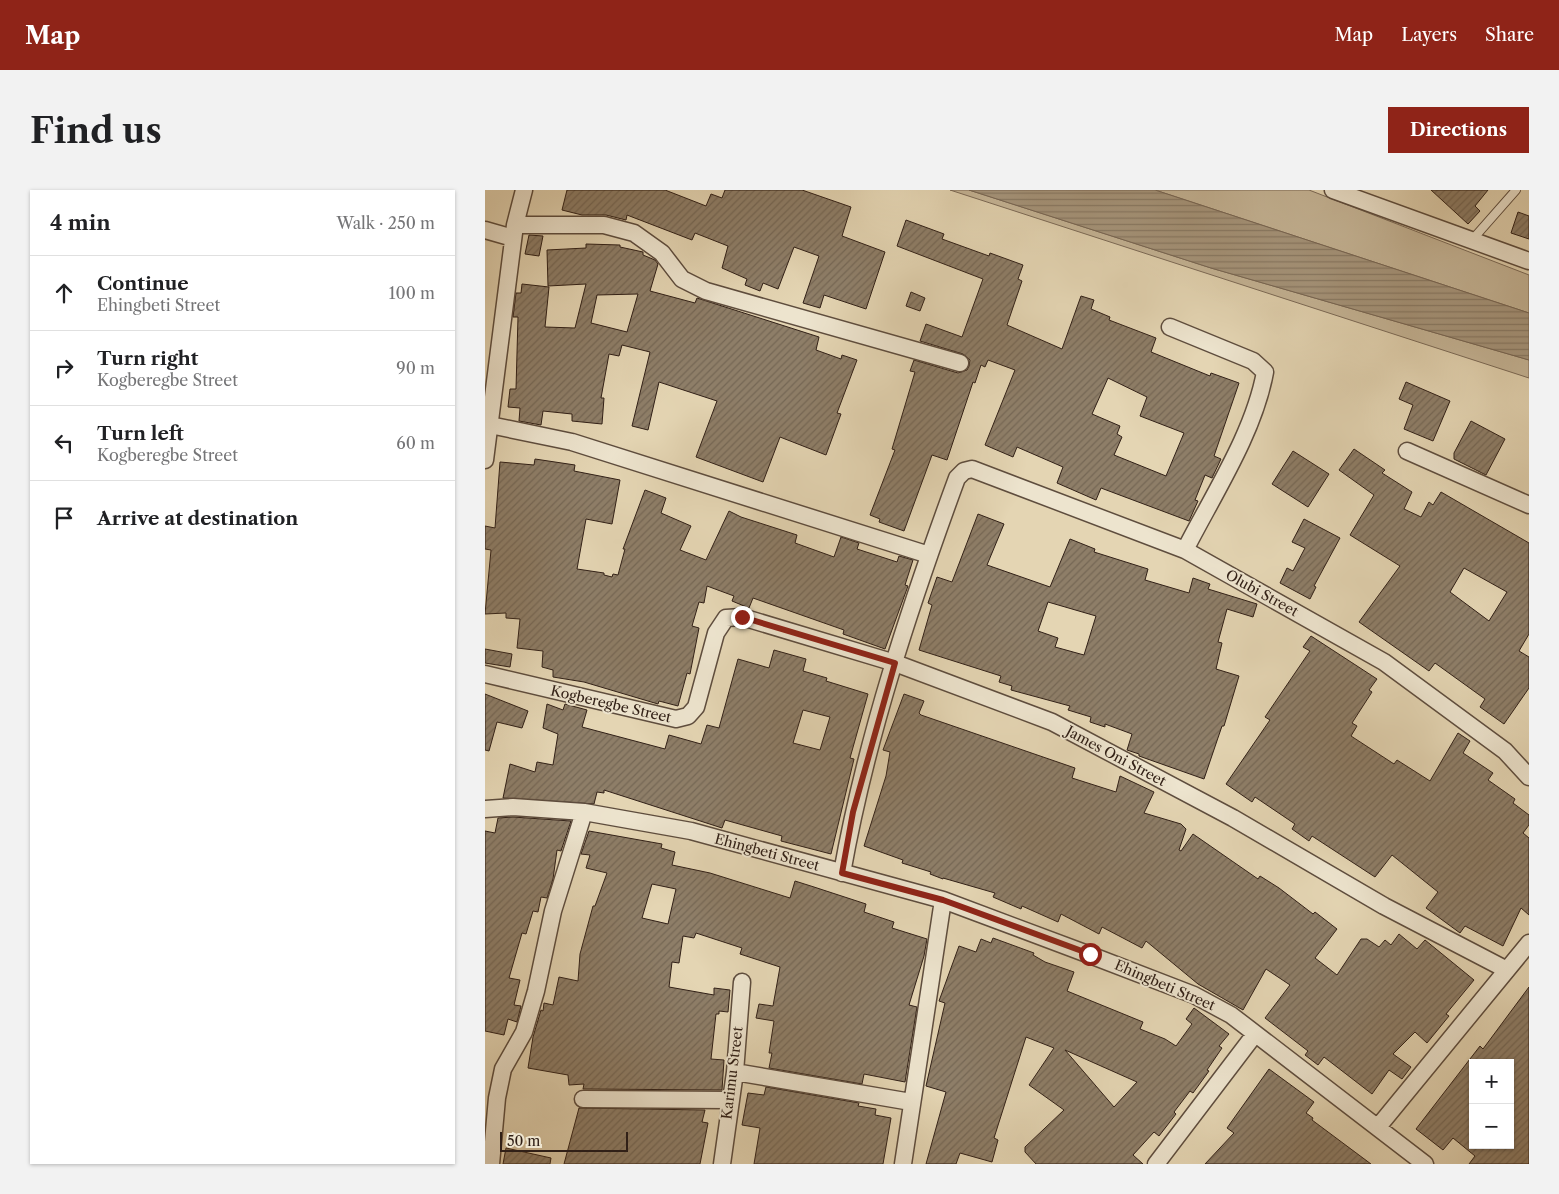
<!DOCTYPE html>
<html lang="en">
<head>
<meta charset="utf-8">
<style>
	body { margin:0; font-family:"Libre Caslon Text",serif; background:#f2f2f2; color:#202124 }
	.controls { position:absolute; right:15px; bottom:15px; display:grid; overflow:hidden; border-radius:0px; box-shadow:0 1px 4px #0004 }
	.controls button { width:45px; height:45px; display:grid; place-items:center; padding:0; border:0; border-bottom:1px solid #e0e0e0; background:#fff; color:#202124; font:25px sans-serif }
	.scale { position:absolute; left:15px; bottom:12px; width:128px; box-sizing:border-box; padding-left:5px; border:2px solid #312017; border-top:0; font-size:14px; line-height:18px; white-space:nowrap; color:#312017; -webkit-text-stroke:4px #ede4ce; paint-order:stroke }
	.stop { position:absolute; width:15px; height:15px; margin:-11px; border:4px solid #8f2418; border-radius:50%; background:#fff }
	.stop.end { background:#8f2418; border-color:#fff; box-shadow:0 1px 5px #0008 }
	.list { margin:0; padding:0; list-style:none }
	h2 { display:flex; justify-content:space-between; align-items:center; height:65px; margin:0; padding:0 20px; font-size:21px }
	h2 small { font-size:16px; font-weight:400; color:#757577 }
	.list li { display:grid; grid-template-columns:32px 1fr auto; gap:15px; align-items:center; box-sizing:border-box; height:75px; padding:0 20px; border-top:1px solid #e0e0e0 }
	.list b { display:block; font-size:19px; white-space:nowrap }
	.list p { margin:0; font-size:16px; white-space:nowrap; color:#757577 }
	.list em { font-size:16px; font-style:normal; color:#757577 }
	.icon { flex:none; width:28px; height:28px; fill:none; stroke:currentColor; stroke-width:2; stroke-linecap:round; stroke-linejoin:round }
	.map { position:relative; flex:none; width:1044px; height:974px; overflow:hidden; border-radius:0px }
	header { display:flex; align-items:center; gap:30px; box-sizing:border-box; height:70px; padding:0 25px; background:#8f2418; color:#fff }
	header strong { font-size:24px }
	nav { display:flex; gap:28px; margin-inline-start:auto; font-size:18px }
	.intro { display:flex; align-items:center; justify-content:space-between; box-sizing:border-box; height:120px; padding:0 30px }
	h1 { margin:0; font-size:35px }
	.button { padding:12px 22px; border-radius:0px; background:#8f2418; color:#fff; font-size:18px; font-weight:700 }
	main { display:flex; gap:30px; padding:0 30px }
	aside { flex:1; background:#fff; border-radius:0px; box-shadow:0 1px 4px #0004 }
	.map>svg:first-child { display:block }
	.grass { fill:#c6b698; stroke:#7c6b58 }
	.water { fill:url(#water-rules); stroke:#786755 }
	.building { fill:url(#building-hatch); stroke:#312017; fill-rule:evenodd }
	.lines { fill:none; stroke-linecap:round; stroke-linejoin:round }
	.service-casing { stroke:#5e4d3e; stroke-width:10 }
	.minor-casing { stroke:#5e4d3e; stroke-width:19 }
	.service { stroke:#ede4ce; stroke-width:8 }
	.minor { stroke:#ede4ce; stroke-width:16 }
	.route { stroke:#8f2418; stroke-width:6 }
	.labels { text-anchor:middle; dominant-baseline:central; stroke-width:4; stroke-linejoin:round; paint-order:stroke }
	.street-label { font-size:14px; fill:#312017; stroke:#ede4ce }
</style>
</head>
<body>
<header>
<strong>Map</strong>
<nav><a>Map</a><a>Layers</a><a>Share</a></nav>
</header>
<div class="intro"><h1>Find us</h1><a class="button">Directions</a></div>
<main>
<aside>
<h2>4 min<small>Walk · 250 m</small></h2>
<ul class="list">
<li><svg class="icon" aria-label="ahead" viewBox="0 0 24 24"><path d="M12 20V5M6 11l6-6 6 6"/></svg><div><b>Continue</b><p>Ehingbeti Street</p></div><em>100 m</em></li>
<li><svg class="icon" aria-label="right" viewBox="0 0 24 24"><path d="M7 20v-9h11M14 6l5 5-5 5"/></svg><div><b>Turn right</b><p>Kogberegbe Street</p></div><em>90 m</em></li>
<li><svg class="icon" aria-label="left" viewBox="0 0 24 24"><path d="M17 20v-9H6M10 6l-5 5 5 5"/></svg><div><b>Turn left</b><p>Kogberegbe Street</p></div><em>60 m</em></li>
<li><svg class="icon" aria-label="arrive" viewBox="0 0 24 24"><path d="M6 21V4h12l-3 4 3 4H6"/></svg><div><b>Arrive at destination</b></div></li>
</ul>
</aside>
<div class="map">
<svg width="1044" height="974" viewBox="0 0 1044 974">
	<defs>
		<pattern id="water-rules" width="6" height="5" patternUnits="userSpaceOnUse" patternTransform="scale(1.25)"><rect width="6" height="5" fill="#a7977e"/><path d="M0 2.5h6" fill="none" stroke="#897b66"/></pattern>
		<pattern id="building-hatch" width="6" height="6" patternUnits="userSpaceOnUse" patternTransform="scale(1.25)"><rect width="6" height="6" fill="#8e7e68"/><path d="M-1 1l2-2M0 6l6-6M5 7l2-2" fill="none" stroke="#756755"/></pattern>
	</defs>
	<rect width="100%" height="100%" fill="#e4d5b3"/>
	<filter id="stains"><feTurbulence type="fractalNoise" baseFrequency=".004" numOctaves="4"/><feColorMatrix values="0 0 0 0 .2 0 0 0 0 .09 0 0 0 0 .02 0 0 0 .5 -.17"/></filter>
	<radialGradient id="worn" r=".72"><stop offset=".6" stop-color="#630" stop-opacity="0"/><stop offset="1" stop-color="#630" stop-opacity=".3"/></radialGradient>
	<path class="grass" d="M 465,0 L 484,0 L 726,78 L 1044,170 L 1044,188 Z
		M 670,0 L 824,0 L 1044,85 L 1044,123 Z"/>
	<path class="water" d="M 484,0 L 670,0 L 1044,123 L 1044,170 L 726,78 Z"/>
	<path class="building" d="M 82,0 L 180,0 L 221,16 L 226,4 L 237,8 L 240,0 L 317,0 L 366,17 L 357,46 L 400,62 L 381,119 L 339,105 L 335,118 L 318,113 L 334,66 L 309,57 L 293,99 L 278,93 L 275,101 L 260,95 L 262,89 L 237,78 L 243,56 L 210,43 L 207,50 L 142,25 L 141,30 L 121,25 L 97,25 L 77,20 Z
		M 946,0 L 1003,0 L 990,16 L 995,21 L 983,34 Z
		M 1033,22 L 1044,26 L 1044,49 L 1026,43 Z
		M 421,30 L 459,44 L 457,49 L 504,66 L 505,63 L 538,75 L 533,89 L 537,91 L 522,135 L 577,159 L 596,106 L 609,110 L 606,119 L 625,127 L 624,130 L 671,148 L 666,162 L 725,186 L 726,183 L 754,193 L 729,266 L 736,269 L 727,288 L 720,285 L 710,310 L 713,311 L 704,331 L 616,298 L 611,310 L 572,293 L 578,277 L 532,257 L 528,267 L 500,255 L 530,180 L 503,170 L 500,177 L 496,175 L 490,193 L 488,192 L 462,270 L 447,265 L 419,341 L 394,332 L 395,329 L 385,325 L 410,260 L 407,259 L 430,182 L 425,181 L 429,170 L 473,183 L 482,180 L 484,176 L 485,170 L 478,164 L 435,151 L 441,134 L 477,147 L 498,89 L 412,56 ZM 623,188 L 662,207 L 655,226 L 699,243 L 681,286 L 629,265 L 637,247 L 632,244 L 635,236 L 607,224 Z
		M 44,45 L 58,46 L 54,66 L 40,64 Z
		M 101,54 L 135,55 L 135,57 L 158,62 L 158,65 L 170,70 L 173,74 L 165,101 L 210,113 L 212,108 L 334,147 L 331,160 L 356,169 L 357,165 L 372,170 L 352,223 L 356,224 L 341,265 L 295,247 L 278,292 L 211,267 L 232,211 L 174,192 L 163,240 L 147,236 L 165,162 L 137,155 L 134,166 L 124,164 L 116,208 L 119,208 L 117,234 L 87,231 L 87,224 L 58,221 L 56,235 L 34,231 L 35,218 L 23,217 L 25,199 L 31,199 L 33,127 L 28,127 L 31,103 L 36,103 L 37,94 L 64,97 L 60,137 L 90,138 L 101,94 L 63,96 L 62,60 L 101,58 ZM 153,104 L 142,142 L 106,133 L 112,105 Z
		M 426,102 L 440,108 L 435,121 L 421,116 Z
		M 921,192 L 965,211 L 948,251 L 919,239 L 928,215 L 914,209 Z
		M 986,231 L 1020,249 L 1001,285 L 969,269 L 969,263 Z
		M 869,259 L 900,280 L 897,283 L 927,302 L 919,319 L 936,327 L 944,312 L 948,315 L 956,302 L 1044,353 L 1044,444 L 1034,461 L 1044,467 L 1044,498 L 1019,534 L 995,517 L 1000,509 L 950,473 L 944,481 L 874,432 L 915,376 L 865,345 L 889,305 L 854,280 ZM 979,378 L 1022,402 L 1004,431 L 965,402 Z
		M 808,261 L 844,284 L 823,317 L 787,294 Z
		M 50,269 L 90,275 L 89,281 L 135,290 L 127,334 L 101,329 L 92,379 L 119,383 L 119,385 L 127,387 L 128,384 L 133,385 L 140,359 L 138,359 L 160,300 L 181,308 L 176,323 L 206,336 L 195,360 L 221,370 L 244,321 L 256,327 L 312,345 L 310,353 L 349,367 L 356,347 L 374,353 L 372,359 L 412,372 L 414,366 L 428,370 L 420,395 L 423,396 L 400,459 L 358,444 L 359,440 L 268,408 L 264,418 L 247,411 L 249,406 L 222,396 L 219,413 L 214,412 L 207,436 L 214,438 L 205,484 L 202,483 L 193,516 L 174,511 L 173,514 L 99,492 L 68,487 L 68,480 L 57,477 L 58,461 L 32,458 L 35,429 L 21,428 L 21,423 L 0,424 L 6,360 L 0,359 L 0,336 L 10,338 L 15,272 L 49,275 Z
		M 493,324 L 519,334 L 502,375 L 565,397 L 585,349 L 610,359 L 609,362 L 663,379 L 660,390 L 704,403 L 708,388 L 725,394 L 723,399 L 772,414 L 768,427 L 742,419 L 733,452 L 737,453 L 731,479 L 754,486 L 739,536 L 737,536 L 719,589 L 654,566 L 654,564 L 642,560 L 647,544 L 620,534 L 620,537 L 605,532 L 606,527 L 583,520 L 585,516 L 526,500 L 527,496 L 514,492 L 516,486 L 434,460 L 447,415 L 443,413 L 452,387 L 467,392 ZM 563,412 L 611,426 L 599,465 L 570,457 L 573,448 L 553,441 Z
		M 819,329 L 855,348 L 829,396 L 831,397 L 825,409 L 795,393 L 802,378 L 808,381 L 820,358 L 807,352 Z
		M 826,446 L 892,489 L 884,500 L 887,502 L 867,533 L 872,536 L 866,546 L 909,574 L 912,570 L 945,591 L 973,543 L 985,551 L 978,563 L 1008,583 L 1003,590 L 1030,609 L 1028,613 L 1044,625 L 1044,635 L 1038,643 L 1044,648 L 1044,725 L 1036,718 L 1018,756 L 980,736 L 975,743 L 941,718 L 953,702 L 907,665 L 890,687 L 827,646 L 824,651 L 807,639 L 810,634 L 770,607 L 767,612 L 741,594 L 785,530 L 780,527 L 825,461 L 818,457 Z
		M 0,459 L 27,464 L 25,477 L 0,473 Z
		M 289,460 L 321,469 L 318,481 L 342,488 L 341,491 L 383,504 L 365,568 L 369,569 L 346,664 L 296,651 L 297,646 L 240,630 L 237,638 L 119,600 L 119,603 L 112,602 L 109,614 L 18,608 L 25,574 L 50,582 L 52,572 L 68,575 L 73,544 L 58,538 L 62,514 L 78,520 L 80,514 L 102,520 L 97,537 L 180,559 L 184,545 L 216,554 L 222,535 L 234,538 L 253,469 L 284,478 ZM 318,520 L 345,527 L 335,560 L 308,553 Z
		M 0,504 L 43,521 L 37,538 L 12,532 L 4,561 L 0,560 Z
		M 419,504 L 439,511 L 434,523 L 436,525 L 590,578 L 587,588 L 631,602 L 635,586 L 669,602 L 659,623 L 696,634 L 701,639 L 694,660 L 696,661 L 708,644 L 773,689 L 775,686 L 794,698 L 828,724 L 830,722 L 852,739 L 830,768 L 852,785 L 876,749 L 882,749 L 894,757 L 900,750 L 906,755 L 914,744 L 932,759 L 940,750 L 989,790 L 961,824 L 964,826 L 942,853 L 930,842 L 908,864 L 926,877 L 917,889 L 904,880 L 887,904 L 839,867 L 833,875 L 820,865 L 823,861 L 780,828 L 805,795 L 781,779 L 758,820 L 713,794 L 661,751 L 657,758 L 617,737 L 614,744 L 576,724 L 573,732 L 537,716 L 536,719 L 508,707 L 510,703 L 458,688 L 458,689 L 445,684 L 446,682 L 417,673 L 418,670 L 379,656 L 401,586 L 405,562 L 398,560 Z
		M 28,627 L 86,631 L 76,661 L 72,660 L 68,689 L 62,708 L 56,707 L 53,722 L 48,721 L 41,744 L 37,743 L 24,788 L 35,790 L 29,815 L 36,816 L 32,832 L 23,829 L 19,845 L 0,841 L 0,641 L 10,643 L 13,628 Z
		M 104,641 L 177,654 L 176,658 L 190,662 L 187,675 L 225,683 L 305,708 L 310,691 L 329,697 L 381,714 L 379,722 L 409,732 L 407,738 L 442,749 L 439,766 L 424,815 L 432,817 L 420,892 L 379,884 L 377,894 L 284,878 L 287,863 L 284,863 L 289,831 L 271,828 L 274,814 L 288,816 L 295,777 L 255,764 L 257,758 L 211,743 L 209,748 L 198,746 L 194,773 L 187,772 L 184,797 L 229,805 L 229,798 L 245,800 L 243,822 L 234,821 L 234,824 L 231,824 L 226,869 L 239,870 L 237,900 L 98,899 L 99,894 L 84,895 L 83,885 L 43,878 L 48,847 L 56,820 L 58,821 L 59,813 L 68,815 L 74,787 L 93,791 L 95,764 L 108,716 L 110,716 L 122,683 L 101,678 L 105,665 L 96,664 ZM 167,694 L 191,699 L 183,734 L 157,728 Z
		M 508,748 L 549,763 L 548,765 L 560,772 L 589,782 L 582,801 L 658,832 L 655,839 L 680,849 L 691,856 L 707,834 L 701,829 L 709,818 L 744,844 L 734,856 L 737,858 L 722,880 L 724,881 L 708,903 L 705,901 L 689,922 L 691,924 L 674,946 L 669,942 L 648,965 L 658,974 L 551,974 L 540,962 L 540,957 L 579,920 L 544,895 L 569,858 L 541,847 L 509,948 L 513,950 L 507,972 L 475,963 L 471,974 L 441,974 L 461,902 L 441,896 L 460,813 L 454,811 L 474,756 L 491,762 L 496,749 L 506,753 ZM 580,860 L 652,892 L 629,917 Z
		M 1044,797 L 1044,974 L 984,974 L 990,966 L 968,948 L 958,960 L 931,939 L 995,856 L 998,859 ZM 988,873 L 1025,873 L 1025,955 L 988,955 Z
		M 784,879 L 829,912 L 821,923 L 828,928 L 827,930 L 886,974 L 720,974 L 749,943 L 742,938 Z
		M 281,897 L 374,913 L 373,916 L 391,919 L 390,925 L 406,928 L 398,974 L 269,974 L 275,938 L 257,935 L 263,903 L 279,905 Z
		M 94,918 L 220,920 L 217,932 L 223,933 L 215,974 L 79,974 Z
		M 21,958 L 66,968 L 65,974 L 18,974 Z"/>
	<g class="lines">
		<g class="service-casing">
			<path id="service" d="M 987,50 L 1031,0"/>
		</g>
		<g class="minor-casing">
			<path id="minor" d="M 848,0 L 1044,71
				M 30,35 L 119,35 L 149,43 L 177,63 L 197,89 L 221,101 L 475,173
				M 0,40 L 28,48
				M 685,137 L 768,171 L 780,182 C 769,243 728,305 700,360
				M 5,235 L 87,252 L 444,365
				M 922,261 L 1044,315
				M 0,270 L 30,35 L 39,0
				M 0,484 L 191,529 L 203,526 L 211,517 L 231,443 L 241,428 L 257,427 L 410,473 L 567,532 L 748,628 L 899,716 L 1022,780
				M 0,619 L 28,617 L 99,622 L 206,641 L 458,710 L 605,765 L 709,805 L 746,825 L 940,974
				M 357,683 C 381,548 425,416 472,288 L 479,281 L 487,279 L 700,360 L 899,472 L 1020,561 L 1044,587
				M 250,882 L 426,912
				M 98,909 L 244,910
				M 893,937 L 1044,753
				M 6,974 L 12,908 L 18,879 L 39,842 L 51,801 L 68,721 L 99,622
				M 237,974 L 250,882 L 257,792
				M 418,974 L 458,710
				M 671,974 L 770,844"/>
		</g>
		<use href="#service" class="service"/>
		<use href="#minor" class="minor"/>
	</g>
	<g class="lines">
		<path class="route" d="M 257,427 L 410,473 L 368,622 L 357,683 L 458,710 L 605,764"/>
	</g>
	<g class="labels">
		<g class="street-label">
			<text transform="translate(777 403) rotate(29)">Olubi Street</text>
			<text transform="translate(126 514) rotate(13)">Kogberegbe Street</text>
			<text transform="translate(631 566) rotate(28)">James Oni Street</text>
			<text transform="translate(282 662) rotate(15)">Ehingbeti Street</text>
			<text transform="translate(680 795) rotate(23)">Ehingbeti Street</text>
			<text transform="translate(247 883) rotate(-83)">Karimu Street</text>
		</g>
	</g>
	<rect width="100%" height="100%" filter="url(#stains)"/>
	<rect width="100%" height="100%" fill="url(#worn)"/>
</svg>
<div class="controls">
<button>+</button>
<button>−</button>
</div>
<div class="scale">50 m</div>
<div class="stop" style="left:605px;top:764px"></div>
<div class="stop end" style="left:257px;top:427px"></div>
</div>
</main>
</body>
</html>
